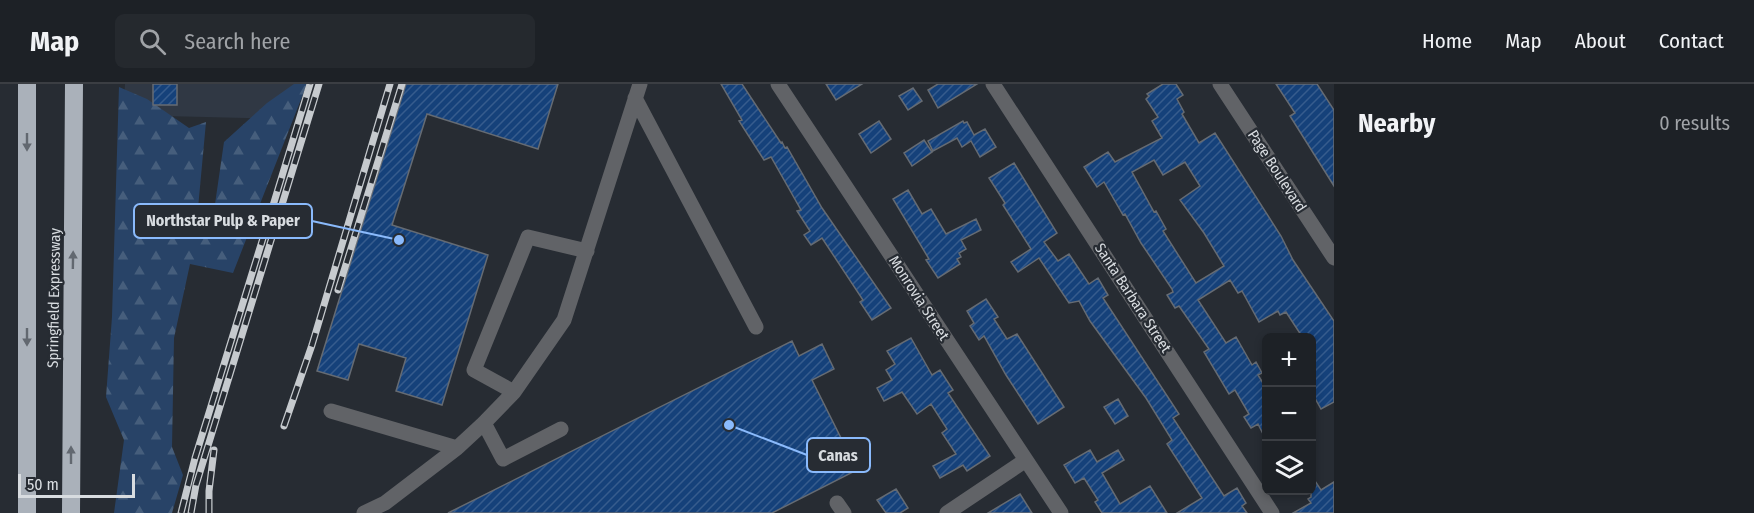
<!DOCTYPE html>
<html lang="en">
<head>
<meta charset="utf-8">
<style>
	body { margin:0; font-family:"Fira Sans Condensed",sans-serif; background:#25292e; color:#f1f3f6 }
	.controls { position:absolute; right:18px; bottom:18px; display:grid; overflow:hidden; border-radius:9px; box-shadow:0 3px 9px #0003 }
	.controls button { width:54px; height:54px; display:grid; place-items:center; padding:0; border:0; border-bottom:2px solid #3b3e43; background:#1d2126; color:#f1f3f6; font:30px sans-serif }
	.scale { position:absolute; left:18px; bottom:15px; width:117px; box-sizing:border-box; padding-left:6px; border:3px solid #d8dce0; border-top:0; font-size:16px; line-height:21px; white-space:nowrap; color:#d8dce0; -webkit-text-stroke:4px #272c33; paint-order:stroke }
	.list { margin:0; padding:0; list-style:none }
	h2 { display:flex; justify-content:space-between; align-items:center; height:78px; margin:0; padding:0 24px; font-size:26px }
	h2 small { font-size:20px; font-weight:400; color:#a0a3a7 }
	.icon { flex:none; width:33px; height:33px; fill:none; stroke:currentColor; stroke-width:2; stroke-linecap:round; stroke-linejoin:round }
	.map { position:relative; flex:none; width:1334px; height:429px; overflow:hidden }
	header { display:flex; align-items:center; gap:36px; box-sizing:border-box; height:84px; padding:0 30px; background:#1d2126; border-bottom:2px solid #3b3e43 }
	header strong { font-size:28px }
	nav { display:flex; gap:33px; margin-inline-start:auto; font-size:21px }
	.search { width:420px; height:54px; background:#25292e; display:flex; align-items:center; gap:15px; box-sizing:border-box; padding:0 21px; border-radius:9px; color:#a0a3a7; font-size:22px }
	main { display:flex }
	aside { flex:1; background:#1d2126 }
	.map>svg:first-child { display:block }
	.built { fill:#303844 }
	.forest { fill:url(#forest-firs) }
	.building { fill:url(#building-hatch); stroke:#656b73; stroke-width:1.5; fill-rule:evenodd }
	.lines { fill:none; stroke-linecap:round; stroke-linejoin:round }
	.minor { stroke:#616367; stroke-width:15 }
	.highway { stroke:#aab1ba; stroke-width:18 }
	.rail-casing { stroke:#c6cace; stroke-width:7 }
	.rail { stroke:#272c33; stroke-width:4.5; stroke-dasharray:14; stroke-linecap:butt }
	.oneway { fill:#626870 }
	.labels { text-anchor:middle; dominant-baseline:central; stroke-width:4.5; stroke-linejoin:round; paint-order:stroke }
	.street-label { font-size:15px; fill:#d8dce0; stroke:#272c33 }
	.leader { fill:none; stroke:#8abafc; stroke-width:2 }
	.callout-dot { fill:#8abafc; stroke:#272c33; stroke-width:2 }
	.callout { fill:#272c33; stroke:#8abafc; stroke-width:2 }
	.callout-label { font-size:16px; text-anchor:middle; font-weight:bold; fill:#d8dce0 }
</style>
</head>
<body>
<header>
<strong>Map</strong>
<div class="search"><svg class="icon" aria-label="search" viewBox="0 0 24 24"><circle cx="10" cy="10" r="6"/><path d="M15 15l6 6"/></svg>Search here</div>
<nav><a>Home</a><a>Map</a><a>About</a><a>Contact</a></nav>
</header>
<main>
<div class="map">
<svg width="1334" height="429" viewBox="0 0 1334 429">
	<defs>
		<pattern id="forest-firs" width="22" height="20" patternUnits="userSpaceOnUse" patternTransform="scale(1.5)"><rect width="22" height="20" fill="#284367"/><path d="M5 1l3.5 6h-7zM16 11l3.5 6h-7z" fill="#465e7c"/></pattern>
		<pattern id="building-hatch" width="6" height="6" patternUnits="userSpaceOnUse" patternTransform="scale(1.5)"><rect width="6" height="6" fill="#15417a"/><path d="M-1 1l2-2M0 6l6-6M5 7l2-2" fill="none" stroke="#365c8d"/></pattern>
	</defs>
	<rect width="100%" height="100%" fill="#272c33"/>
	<path class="built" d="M 125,0 L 301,0 L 290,35 L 123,31 Z"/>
	<path class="forest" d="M 294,0 L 307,0 L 233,189 L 190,180 L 174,254 L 172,363 L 183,391 L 172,429 L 114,429 L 124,356 L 106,313 L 112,233 L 119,3 L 147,15 L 189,44 L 206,38 L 197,135 L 213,134 L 224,58 L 267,19 Z"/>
	<path class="building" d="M 153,0 L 177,0 L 177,21 L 153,21 Z
		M 406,0 L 558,0 L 538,65 L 427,30 L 392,141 L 488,171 L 442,321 L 396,307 L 406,274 L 359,260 L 348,296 L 317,287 Z
		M 721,0 L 742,0 L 781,59 L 782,58 L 785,64 L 787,63 L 822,124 L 891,224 L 872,236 L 860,218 L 863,216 L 822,154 L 811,161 L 804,151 L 810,147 L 797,127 L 801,126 L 771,73 L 764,76 L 739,37 L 742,36 Z
		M 826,0 L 862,0 L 836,16 Z
		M 938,0 L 977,0 L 938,24 L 928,6 Z
		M 1163,0 L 1176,0 L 1183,11 L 1177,15 L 1184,28 L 1182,30 L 1199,59 L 1215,49 L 1281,152 L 1293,176 L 1334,237 L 1334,318 L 1321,325 L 1311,307 L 1311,254 L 1303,254 L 1286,228 L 1280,231 L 1278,227 L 1259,238 L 1242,207 L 1238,209 L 1230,196 L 1198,216 L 1226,259 L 1236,253 L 1252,281 L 1256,278 L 1262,289 L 1258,291 L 1266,304 L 1266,356 L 1258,340 L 1251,344 L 1244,333 L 1249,330 L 1235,306 L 1229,310 L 1204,268 L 1209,265 L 1179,222 L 1175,224 L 1167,211 L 1173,208 L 1172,205 L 1141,159 L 1125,130 L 1123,131 L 1104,98 L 1097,103 L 1084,83 L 1108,68 L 1115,78 L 1162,54 L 1152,37 L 1158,33 L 1146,15 L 1149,12 L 1147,10 ZM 1154,76 L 1163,91 L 1185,78 L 1200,102 L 1180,116 L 1204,149 L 1224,182 L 1196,199 L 1163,147 L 1166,145 L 1156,127 L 1154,128 L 1132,88 Z
		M 1276,0 L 1317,0 L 1334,26 L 1334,102 L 1290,32 L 1295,29 Z
		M 913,4 L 922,17 L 908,26 L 899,12 Z
		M 879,37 L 891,55 L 871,69 L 859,50 Z
		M 963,37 L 964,39 L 967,38 L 974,51 L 985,45 L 996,63 L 980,73 L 971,57 L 962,63 L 957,54 L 933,67 L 928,57 Z
		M 924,56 L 932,68 L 912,82 L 904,69 Z
		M 1014,79 L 1057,149 L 1044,158 L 1058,177 L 1069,170 L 1089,200 L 1098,194 L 1108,211 L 1103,214 L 1179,330 L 1173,334 L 1224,412 L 1237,404 L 1246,419 L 1242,422 L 1247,429 L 1177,429 L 1202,414 L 1167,360 L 1172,356 L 1146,314 L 1090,237 L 1079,217 L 1069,219 L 1039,174 L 1018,188 L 1011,178 L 1031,165 L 1003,121 L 1005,119 L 989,94 Z
		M 908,106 L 922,130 L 931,125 L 946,150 L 976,135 L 981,146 L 961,156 L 966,165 L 959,169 L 961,173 L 957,175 L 960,180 L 938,194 L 926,176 L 929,175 L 893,115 Z
		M 986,215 L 998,233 L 994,235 L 1007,255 L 1017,250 L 1064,323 L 1038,340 L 1006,291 L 984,252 L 979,256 L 970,242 L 974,239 L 967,227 Z
		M 911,254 L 932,291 L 940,286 L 953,306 L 948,309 L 990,372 L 967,387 L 963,381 L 940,394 L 933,382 L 956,370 L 942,349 L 947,345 L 931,320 L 917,330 L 902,308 L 884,317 L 877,304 L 892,296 L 886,286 L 895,280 L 887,267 Z
		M 792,257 L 799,272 L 822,260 L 834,285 L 812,296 L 857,386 L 772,429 L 448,429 Z
		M 1118,315 L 1128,332 L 1115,340 L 1104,323 Z
		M 1090,366 L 1097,378 L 1118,366 L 1124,376 L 1102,389 L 1120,420 L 1150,402 L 1167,429 L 1102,429 L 1095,418 L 1098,416 L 1084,394 L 1075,399 L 1064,381 Z
		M 1311,391 L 1321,406 L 1334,398 L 1334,429 L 1293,429 L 1311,419 L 1308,415 L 1311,413 Z
		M 896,405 L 908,424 L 900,429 L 886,429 L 877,416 Z
		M 1020,410 L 1032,429 L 988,429 Z"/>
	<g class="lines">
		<path class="minor" d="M 778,0 L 1061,429
			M 993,0 L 1272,429
			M 1220,0 L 1334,174
			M 635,14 L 756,243
			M 514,308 L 474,286 L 528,153 L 587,167
			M 331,327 L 457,364
			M 484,339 L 503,375 L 561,345
			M 837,419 L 844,429
			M 364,429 L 385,419 L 457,364 L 484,339 L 514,308 L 564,236 L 640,0
			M 947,429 L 1026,376"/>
		<path class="highway" d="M 27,429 L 27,0
			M 71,429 L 74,0"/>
		<g class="rail-casing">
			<path id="rail" d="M 261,161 L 310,0
				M 338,206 L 402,0
				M 284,342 L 312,261 L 390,0
				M 181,429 L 195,374 L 263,154
				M 191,429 L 196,401 L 319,0
				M 209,429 L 209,407 L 214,366"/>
		</g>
		<use href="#rail" class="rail"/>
	</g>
	<defs><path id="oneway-solid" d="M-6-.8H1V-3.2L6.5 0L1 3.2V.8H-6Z" transform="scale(1.5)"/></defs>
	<g class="oneway">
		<use href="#oneway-solid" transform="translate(27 58) rotate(90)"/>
		<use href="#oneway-solid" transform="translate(73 176) rotate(-89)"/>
		<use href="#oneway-solid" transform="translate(27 253) rotate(90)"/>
		<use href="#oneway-solid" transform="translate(71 371) rotate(-90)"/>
	</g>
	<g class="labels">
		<g class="street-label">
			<text transform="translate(1277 87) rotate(57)">Page Boulevard</text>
			<text transform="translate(54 214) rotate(-89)">Springfield Expressway</text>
			<text transform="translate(919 214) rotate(57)">Monrovia Street</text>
			<text transform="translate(1133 214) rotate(57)">Santa Barbara Street</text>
		</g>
	</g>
	<path class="leader" d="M399 156L312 137M729 341L807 371"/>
	<g class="callout-dot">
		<circle cx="399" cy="156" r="6"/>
		<circle cx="729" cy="341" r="6"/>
	</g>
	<g class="callout">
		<rect x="134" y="120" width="178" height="34" rx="6"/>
		<rect x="807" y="354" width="63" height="34" rx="6"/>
	</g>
	<g class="callout-label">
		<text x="223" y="142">Northstar Pulp &amp; Paper</text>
		<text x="838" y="377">Canas</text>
	</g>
</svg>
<div class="controls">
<button>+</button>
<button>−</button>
<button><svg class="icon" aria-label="layers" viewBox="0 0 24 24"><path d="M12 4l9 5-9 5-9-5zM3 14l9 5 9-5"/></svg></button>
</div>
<div class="scale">50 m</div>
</div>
<aside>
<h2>Nearby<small>0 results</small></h2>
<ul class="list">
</ul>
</aside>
</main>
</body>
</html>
